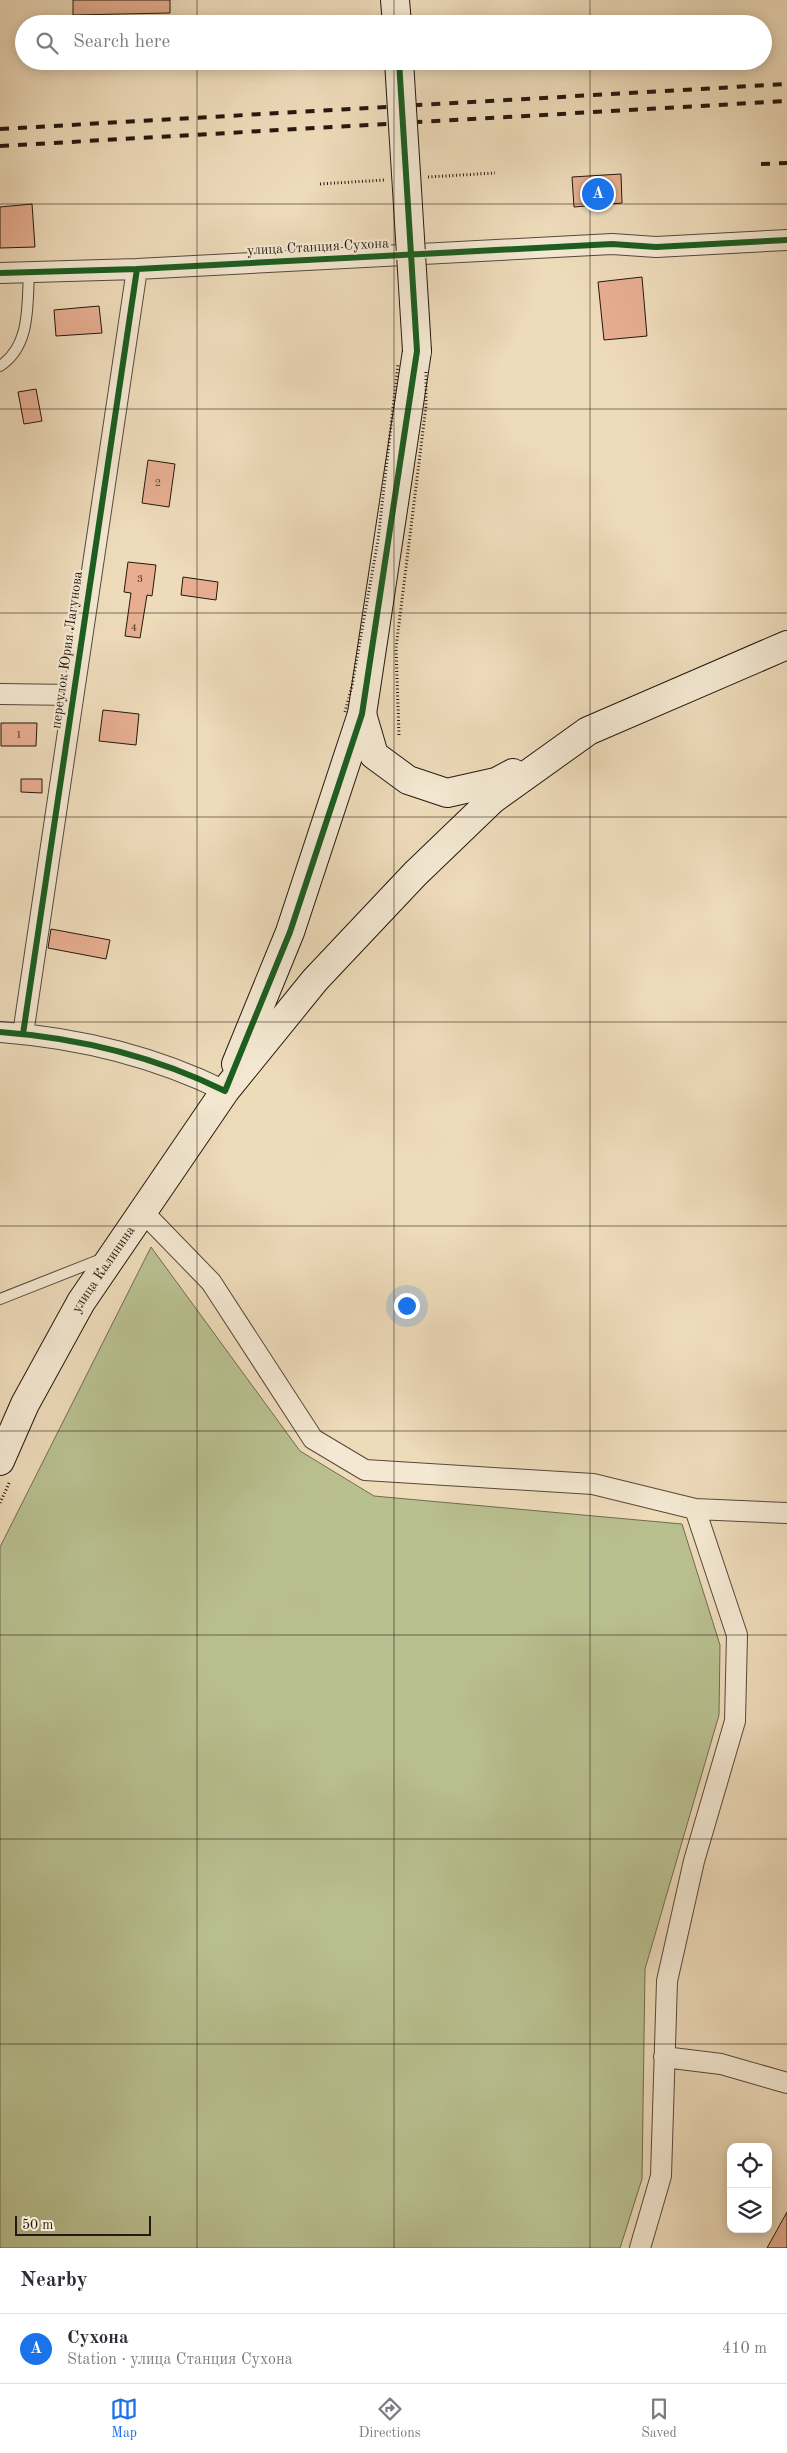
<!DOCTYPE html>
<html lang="en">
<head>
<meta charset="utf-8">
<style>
	body { margin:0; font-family:"Old Standard TT",serif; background:#f7f7f7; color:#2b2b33 }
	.controls { position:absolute; right:15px; bottom:15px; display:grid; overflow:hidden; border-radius:10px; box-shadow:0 2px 12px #0003 }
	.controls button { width:45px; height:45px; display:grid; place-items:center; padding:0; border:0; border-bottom:1px solid #e1e1e2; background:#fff; color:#2b2b33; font:25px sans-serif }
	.scale { position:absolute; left:15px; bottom:12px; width:136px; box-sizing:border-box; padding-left:5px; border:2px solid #25180f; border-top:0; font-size:14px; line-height:18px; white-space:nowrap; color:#25180f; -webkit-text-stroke:4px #f4e8d2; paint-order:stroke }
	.you { position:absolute; left:406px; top:1305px; width:18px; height:18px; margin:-12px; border:4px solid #fff; border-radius:50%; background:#1a73e8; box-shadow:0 0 0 8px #1a73e833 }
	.badge { display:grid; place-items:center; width:32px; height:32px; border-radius:50%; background:#1a73e8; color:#fff; font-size:16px; font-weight:700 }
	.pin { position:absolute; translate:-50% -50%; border:2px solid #fff; box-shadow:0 1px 5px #0006 }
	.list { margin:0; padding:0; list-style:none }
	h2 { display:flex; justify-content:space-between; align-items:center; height:65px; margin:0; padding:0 20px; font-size:21px }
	h2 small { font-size:16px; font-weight:400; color:#7c7c81 }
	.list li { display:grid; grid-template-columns:32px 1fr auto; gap:15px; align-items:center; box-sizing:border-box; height:70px; padding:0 20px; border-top:1px solid #e1e1e2 }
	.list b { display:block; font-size:19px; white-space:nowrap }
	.list p { margin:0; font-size:16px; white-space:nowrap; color:#7c7c81 }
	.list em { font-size:16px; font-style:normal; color:#7c7c81 }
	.icon { flex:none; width:28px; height:28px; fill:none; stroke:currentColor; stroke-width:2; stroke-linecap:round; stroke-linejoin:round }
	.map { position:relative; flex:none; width:787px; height:2248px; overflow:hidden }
	.search { position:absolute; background:#fff; box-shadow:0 2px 12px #0003; left:15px; right:15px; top:15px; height:55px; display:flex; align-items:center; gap:12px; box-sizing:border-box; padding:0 18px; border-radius:28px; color:#7c7c81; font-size:19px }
	.sheet { height:135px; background:#fff }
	nav { display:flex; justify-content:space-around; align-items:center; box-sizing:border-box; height:70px; border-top:1px solid #e1e1e2; background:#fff; font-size:14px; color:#7c7c81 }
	nav a { display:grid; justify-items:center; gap:2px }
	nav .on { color:#1a73e8 }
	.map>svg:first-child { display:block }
	.green { fill:#b9c090; stroke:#6f6c50 }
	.building { fill:#e7ae91; stroke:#25180f }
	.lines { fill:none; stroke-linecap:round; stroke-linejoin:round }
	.lane-casing { stroke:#57493a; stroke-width:12 }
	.street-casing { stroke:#57493a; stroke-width:22 }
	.secondary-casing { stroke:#25180f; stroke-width:30 }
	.path { stroke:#25180f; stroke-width:3; stroke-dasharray:1 2.5; stroke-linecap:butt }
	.lane { stroke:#f4e8d2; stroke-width:10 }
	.street { stroke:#f4e8d2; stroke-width:20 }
	.secondary { stroke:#f4e8d2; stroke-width:28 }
	.rail { stroke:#25180f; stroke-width:4; stroke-dasharray:9 9; stroke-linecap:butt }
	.secondary-bridge-casing { stroke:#25180f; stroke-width:30; stroke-linecap:butt }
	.path-bridge { stroke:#25180f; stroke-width:3; stroke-dasharray:1 2.5; stroke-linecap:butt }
	.secondary-bridge { stroke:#f4e8d2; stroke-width:28 }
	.cycleway-casing { stroke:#f4e8d2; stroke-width:9 }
	.cycleway { stroke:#1b5e20; stroke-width:6 }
	.grid { fill:none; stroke:#25180f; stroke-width:1; stroke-opacity:0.55 }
	.labels { text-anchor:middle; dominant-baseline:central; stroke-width:4.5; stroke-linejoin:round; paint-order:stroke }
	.number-label { font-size:11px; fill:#563e30 }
	.street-label { font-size:14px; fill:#25180f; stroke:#f4e8d2 }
</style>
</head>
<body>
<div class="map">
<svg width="787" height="2248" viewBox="0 0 787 2248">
	<rect width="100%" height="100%" fill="#eedbba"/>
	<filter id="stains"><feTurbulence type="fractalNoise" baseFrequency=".004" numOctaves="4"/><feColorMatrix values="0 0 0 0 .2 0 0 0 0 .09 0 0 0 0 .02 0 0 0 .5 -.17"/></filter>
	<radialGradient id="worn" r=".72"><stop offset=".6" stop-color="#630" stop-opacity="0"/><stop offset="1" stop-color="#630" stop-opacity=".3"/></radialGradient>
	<path class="green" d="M 151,1247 L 300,1451 L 374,1496 L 682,1524 L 720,1645 L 719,1715 L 645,1969 L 642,2179 L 620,2248 L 0,2248 L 0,1547 Z"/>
	<path class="building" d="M 73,0 L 170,0 L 170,13 L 73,15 Z
		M 621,174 L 622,203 L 574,207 L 572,177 Z
		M 32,204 L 35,247 L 0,248 L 0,207 Z
		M 642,277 L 647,336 L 604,340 L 598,282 Z
		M 99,306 L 102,333 L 56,336 L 54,310 Z
		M 36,389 L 42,421 L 24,424 L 18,392 Z
		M 148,460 L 175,464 L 169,507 L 142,503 Z
		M 128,562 L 156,565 L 152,596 L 147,595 L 140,638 L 125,636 L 131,593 L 124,592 Z
		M 183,577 L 218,582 L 216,600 L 181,595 Z
		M 103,710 L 139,714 L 136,745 L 99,741 Z
		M 1,723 L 37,723 L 36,746 L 1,746 Z
		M 21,779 L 42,779 L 42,793 L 21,792 Z
		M 51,929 L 110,940 L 106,959 L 48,948 Z
		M 787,2212 L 787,2248 L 767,2248 Z"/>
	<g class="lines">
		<g class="lane-casing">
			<path id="lane" d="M 0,366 C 31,346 27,305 29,272
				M 0,1299 L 104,1258"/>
		</g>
		<g class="street-casing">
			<path id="street" d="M 0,273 L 137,269 L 612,244 L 656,247 L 787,240
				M 0,694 L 73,695
				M 0,1032 C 79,1038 154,1056 225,1091
				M 23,1034 L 137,269
				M 143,1212 L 211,1282 L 313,1439 L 365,1470 L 593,1484 L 695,1509 L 787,1513
				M 664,2057 L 721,2064 L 787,2083
				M 640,2248 L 661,2176 L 667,1981 L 694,1861 L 735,1721 L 737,1635 L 695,1509"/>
		</g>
		<g class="secondary-casing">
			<g id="secondary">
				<path d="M 395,0 L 397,24"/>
				<path d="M 362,714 L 374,755 L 408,780 L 447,793 L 496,782 L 513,773"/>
				<path d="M 236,1064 L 290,932 L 362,714 L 417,351"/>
				<path id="s1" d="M 0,1461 L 25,1404 L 81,1302 L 225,1091 L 315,980 L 415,874 L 493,799 L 588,731 L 787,645"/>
			</g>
		</g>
		<path class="path" d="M 428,177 L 495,173
			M 320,184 L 384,180
			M 0,1503 L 10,1481"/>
		<use href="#lane" class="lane"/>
		<use href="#street" class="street"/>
		<use href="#secondary" class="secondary"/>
		<path class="rail" d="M 0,129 L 787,84
			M 0,146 L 787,101
			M 761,164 L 787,163"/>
		<g class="secondary-bridge-casing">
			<path id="secondary-bridge" d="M 399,61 L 417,351"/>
		</g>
		<path class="path-bridge" d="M 345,712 L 352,686 L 378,540 L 398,364
			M 399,735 L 396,648 L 426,406 L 426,370"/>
		<use href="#secondary-bridge" class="secondary-bridge"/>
		<g class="cycleway-casing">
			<path id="cycleway" d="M 0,273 L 137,269 L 612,244 L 656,247 L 787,240
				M 0,1032 C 79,1038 154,1056 225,1091 L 290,932 L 362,714 L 417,351 L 399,61
				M 23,1034 L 137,269"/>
		</g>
		<use href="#cycleway" class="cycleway"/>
	</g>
	<path class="grid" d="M 197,0 L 197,24M 394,0 L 394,24M 590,0 L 590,24M 197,61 L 197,2248M 394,61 L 394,2248M 590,61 L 590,2248M 0,204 L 787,204M 0,409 L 787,409M 0,613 L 787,613M 0,817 L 787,817M 0,1022 L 787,1022M 0,1226 L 787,1226M 0,1431 L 787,1431M 0,1635 L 787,1635M 0,1839 L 787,1839M 0,2044 L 787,2044"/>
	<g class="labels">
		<g class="number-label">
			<text x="158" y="483">2</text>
			<text x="140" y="579">3</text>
			<text x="134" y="628">4</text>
			<text x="19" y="735">1</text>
		</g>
		<g class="street-label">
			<text transform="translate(318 247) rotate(-3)">улица Станция Сухона</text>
			<text transform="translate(67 650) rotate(-82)">переулок Юрия Лагунова</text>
			<text stroke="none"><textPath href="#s1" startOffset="218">улица Калинина</textPath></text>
		</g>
	</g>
	<rect width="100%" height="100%" filter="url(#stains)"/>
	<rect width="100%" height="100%" fill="url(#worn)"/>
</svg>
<div class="controls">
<button><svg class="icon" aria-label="locate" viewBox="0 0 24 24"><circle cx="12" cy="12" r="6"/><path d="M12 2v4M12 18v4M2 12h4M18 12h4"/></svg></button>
<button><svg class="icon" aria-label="layers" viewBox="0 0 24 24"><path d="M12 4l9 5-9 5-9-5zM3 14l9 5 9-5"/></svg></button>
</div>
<div class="scale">50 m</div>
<div class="you"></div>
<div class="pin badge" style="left:598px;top:194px">A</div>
<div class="search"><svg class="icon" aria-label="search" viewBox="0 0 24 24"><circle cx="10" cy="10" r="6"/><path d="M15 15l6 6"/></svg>Search here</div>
</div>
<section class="sheet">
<h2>Nearby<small></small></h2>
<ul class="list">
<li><span class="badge">A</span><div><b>Сухона</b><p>Station · улица Станция Сухона</p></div><em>410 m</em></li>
</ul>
</section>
<nav>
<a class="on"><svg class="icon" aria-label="map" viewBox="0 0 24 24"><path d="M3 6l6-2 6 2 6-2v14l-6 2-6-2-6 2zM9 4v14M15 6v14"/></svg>Map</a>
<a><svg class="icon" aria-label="directions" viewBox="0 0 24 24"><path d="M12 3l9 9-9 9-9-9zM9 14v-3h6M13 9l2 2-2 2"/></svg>Directions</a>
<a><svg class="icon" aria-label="saved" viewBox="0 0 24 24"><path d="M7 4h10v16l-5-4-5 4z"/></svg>Saved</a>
</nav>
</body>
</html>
